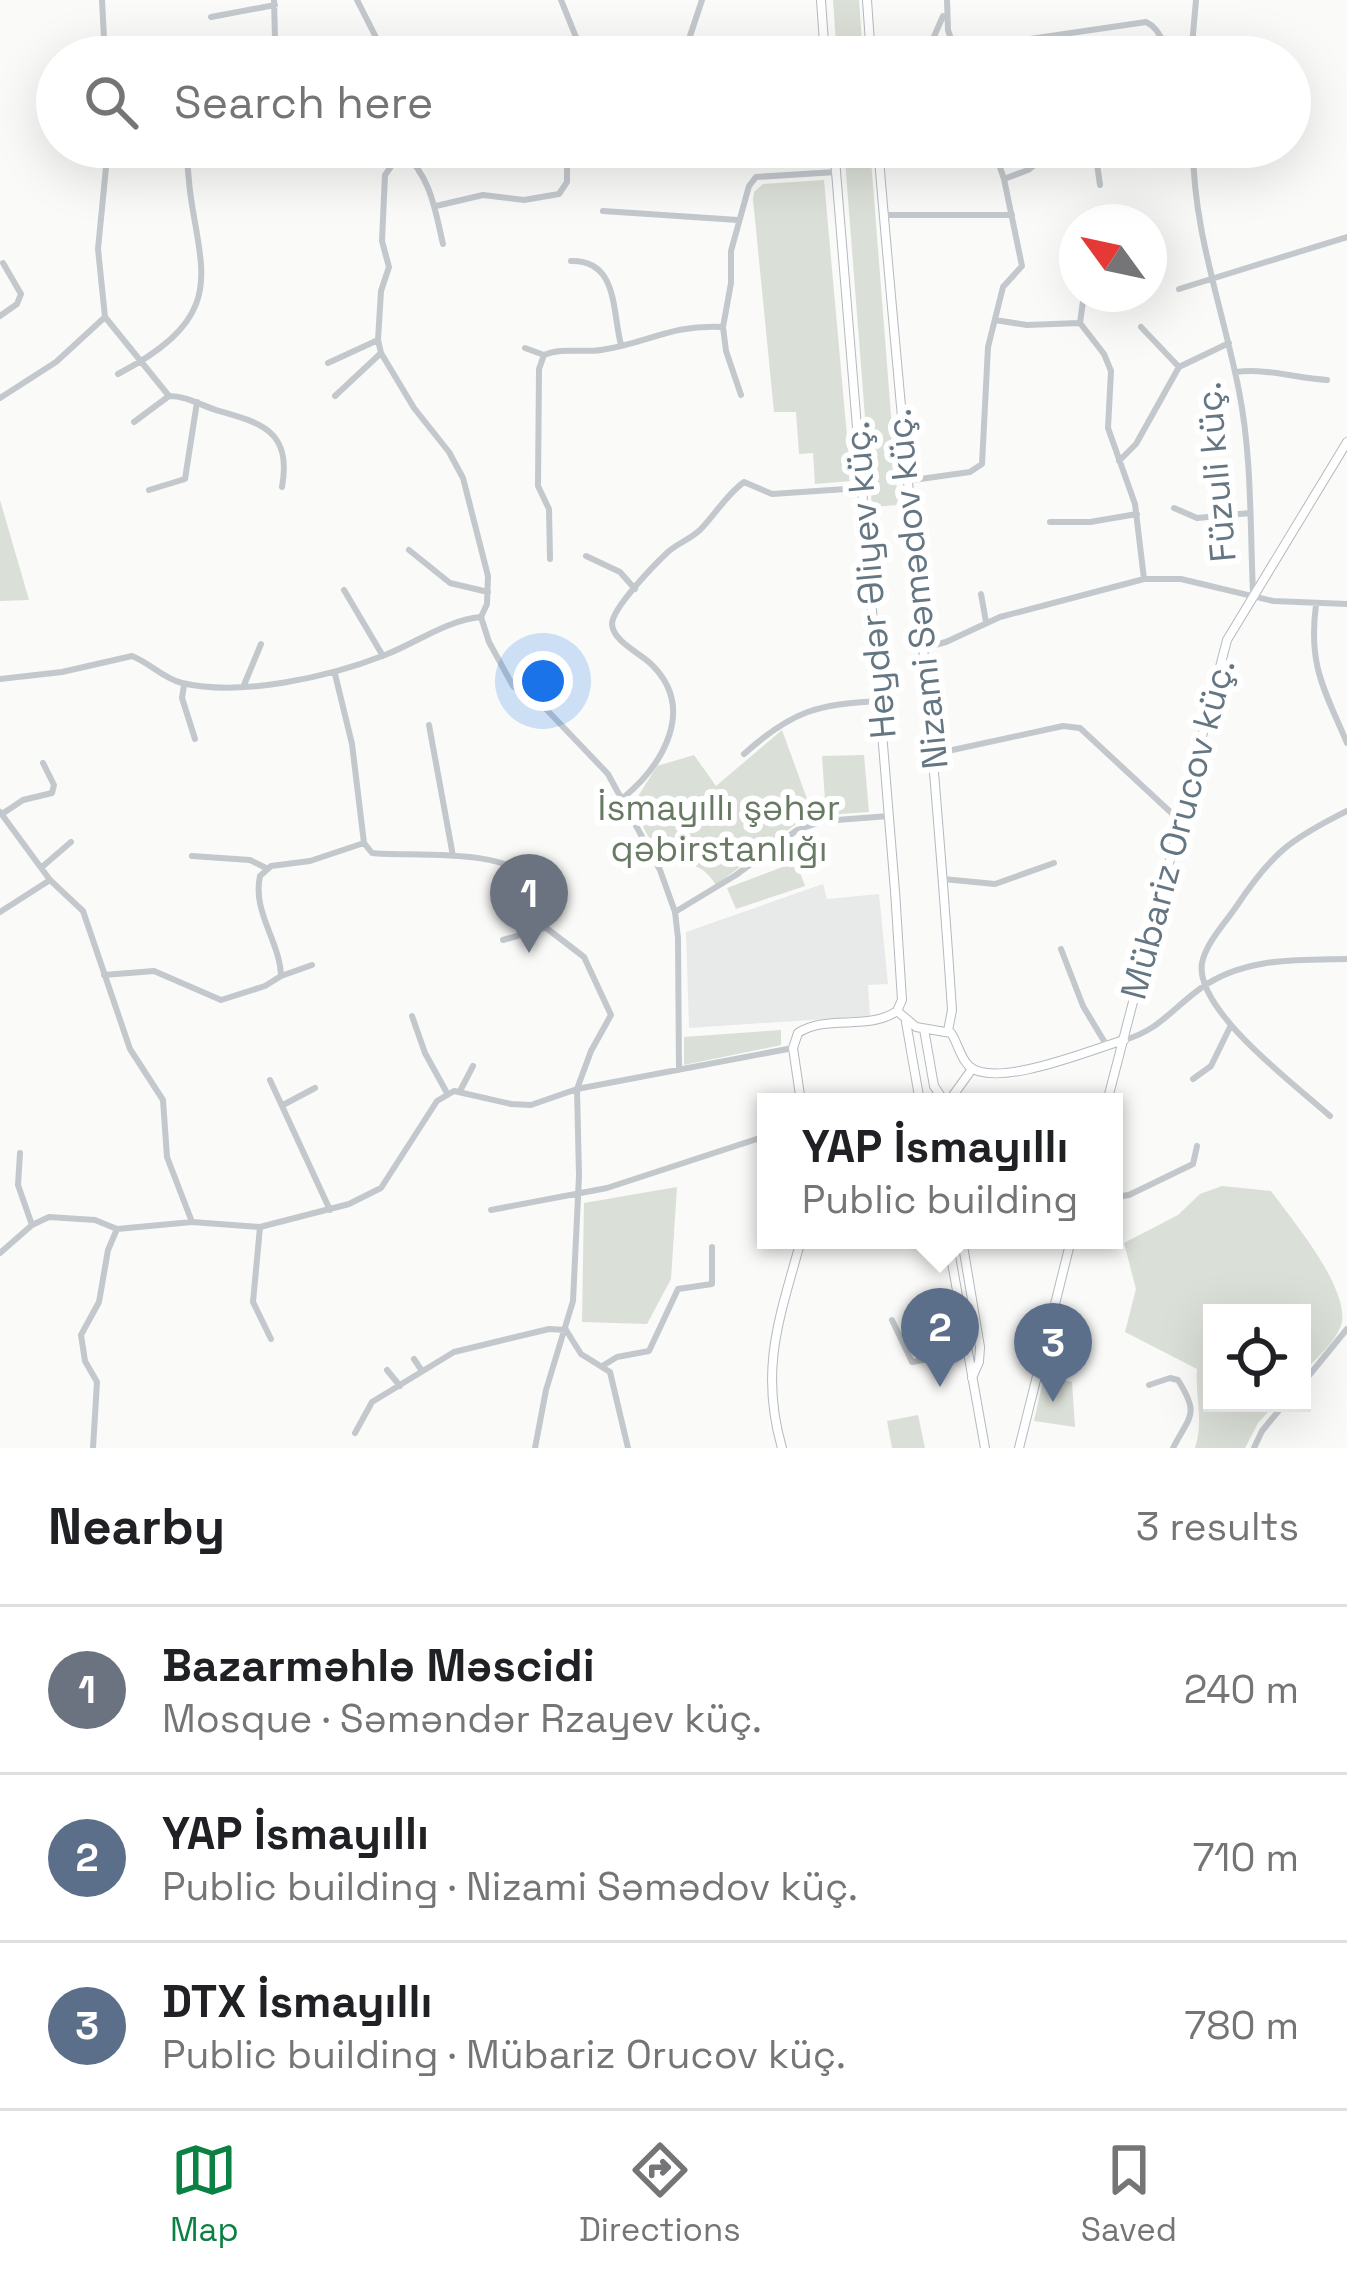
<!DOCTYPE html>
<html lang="en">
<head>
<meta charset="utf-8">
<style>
	body { margin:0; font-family:"Space Grotesk",sans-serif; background:#f6f6f6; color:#202124 }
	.controls { position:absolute; right:36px; bottom:36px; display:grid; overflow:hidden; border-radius:0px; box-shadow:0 12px 48px #0002 }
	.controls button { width:108px; height:108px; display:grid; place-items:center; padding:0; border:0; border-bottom:3px solid #e0e0e0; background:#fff; color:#202124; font:60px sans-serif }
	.compass { position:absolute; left:1059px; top:204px; width:108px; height:108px; border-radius:50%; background:#fff; box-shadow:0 12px 48px #0002; rotate:303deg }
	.you { position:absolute; left:543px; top:681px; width:42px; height:42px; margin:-30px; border:9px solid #fff; border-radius:50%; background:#1a73e8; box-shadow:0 0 0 18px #1a73e833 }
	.badge { display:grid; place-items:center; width:78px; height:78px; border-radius:50%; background:#0b8043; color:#fff; font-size:39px; font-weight:700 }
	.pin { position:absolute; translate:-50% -99px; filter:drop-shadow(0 3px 6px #0008) }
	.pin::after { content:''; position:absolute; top:63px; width:42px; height:36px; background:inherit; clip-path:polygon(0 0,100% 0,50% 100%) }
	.popup { position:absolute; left:757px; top:1093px; width:366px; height:156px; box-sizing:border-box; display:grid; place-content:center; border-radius:0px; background:#fff; filter:drop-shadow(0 3px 9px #0005); font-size:39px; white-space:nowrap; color:#757577 }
	.popup b { font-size:45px; color:#202124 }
	.popup::after { content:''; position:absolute; left:50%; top:100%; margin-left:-24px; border:24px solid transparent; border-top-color:#fff }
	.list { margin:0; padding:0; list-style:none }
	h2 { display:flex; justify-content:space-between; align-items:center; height:156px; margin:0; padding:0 48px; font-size:51px }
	h2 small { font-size:39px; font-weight:400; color:#757577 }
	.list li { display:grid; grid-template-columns:78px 1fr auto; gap:36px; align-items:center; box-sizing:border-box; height:168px; padding:0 48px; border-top:3px solid #e0e0e0 }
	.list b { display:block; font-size:45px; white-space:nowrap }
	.list p { margin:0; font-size:39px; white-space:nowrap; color:#757577 }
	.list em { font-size:39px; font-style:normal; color:#757577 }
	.icon { flex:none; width:66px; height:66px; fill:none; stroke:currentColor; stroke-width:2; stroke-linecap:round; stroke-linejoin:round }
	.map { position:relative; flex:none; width:1347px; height:1448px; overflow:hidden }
	.search { position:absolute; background:#fff; box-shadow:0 12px 48px #0002; left:36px; right:36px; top:36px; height:132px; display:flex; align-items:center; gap:30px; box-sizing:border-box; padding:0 42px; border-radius:66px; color:#757577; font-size:45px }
	.sheet { height:660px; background:#fff }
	nav { display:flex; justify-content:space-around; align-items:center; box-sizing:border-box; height:168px; border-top:3px solid #e0e0e0; background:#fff; font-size:33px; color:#757577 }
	nav a { display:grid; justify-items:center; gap:6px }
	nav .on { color:#0b8043 }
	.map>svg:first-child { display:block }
	.built { fill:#e8e9e9 }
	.green { fill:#dadfd7 }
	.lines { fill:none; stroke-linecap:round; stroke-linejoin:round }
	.secondary-casing { stroke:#b3babf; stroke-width:10 }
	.street { stroke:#c3c8cc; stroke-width:6 }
	.secondary { stroke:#fff; stroke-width:8 }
	.labels { text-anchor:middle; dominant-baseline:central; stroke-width:12; stroke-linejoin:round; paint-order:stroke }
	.street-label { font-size:36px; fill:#657683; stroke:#fff }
	.park-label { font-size:36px; fill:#687a64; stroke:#fff }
</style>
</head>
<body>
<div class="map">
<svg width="1347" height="1448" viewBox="0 0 1347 1448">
	<rect width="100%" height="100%" fill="#fafaf8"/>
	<path class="built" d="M 823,884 L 827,899 L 879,894 L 888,984 L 868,985 L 870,1016 L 689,1028 L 686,932 Z"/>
	<path class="green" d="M 833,0 L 859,0 L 863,57 L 837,57 Z
		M 844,147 L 870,147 L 898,505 L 872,507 Z
		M 824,180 L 851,481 L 815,484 L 813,453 L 799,454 L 796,412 L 774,412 L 753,199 L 754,192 L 763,184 Z
		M 0,500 L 29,600 L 0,601 Z
		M 782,730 L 814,818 L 805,824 L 800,821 L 716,885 C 702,863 689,862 664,866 L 632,806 L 657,766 L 694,755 L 716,786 Z
		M 864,755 L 869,812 L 826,815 L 822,756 Z
		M 796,862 L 805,886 L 736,909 L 727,888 Z
		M 781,1030 L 781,1045 L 684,1065 L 684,1037 Z
		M 1222,1186 L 1271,1191 C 1293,1221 1347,1285 1342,1322 C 1337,1342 1315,1359 1302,1374 L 1302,1313 L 1212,1313 L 1212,1403 L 1276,1403 L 1258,1423 L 1245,1448 L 1195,1448 C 1204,1420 1195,1398 1197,1369 L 1125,1332 L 1136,1289 L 1124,1243 L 1178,1215 L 1200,1194 Z
		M 677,1187 L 671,1279 L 647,1324 L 582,1322 L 584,1203 Z
		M 1044,1376 L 1072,1382 L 1075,1427 L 1034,1421 Z
		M 918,1415 L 925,1448 L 892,1448 L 887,1421 Z"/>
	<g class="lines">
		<g class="secondary-casing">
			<path id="secondary" d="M 821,0 L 825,57
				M 867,0 L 871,57
				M 834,147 L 895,891 L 902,1000 L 897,1011
				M 878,147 C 902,435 933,722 952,1010 L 948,1031
				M 897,1011 L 916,1027 L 951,1033 C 958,1043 960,1058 969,1066 C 995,1090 1093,1049 1124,1040
				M 906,1022 L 920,1102
				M 924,1029 L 934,1086 L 942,1098 L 949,1099
				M 949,1101 L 972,1069
				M 801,1102 L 793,1048 L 798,1033 C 827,1014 868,1031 897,1011
				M 1107,1102 L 1227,640 L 1347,442
				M 948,1240 L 985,1448
				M 962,1240 L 980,1347 L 979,1362 L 972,1378
				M 782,1448 C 759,1368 780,1317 801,1240
				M 1019,1448 L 1071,1240"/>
		</g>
		<path class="street" d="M 102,0 L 105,57
			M 357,0 L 386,57
			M 561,0 L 584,57
			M 947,0 L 948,30 L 957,57
			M 211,17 L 275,5
			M 687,45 L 705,57
			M 265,57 L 275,38 L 274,0
			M 586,57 L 616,47 L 687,45 L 702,0
			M 925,57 L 943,16
			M 945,57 L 975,47 L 1146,22 C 1163,30 1161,49 1180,57
			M 1191,57 L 1196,0
			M 108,147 L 98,249 L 105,317 L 169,396 C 187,396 200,405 216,410 C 262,423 292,431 282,487
			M 405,147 L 385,175 L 382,241 L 389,267 L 381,291 L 378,340 L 381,353 L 414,408 L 449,452 L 463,478 L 488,576 L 487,604 L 481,617
			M 1078,147 L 1096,157 L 1100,185
			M 1193,147 C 1193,231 1223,309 1239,391 C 1252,457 1250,526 1253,593
			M 403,152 C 431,177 435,210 443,244
			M 1004,179 L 1028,170 L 1058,147
			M 436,206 L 483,195 L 524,200 L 559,194 L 567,182 L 567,147
			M 603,211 L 738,220
			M 884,215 L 1012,215
			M 571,261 C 618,260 612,310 621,345
			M 1179,289 L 1347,237
			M 0,316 L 17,304 L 21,294 L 3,263
			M 995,320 L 1027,325 L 1080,323 L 1104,354 L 1111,371 L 1108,428 L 1135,504 L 1144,579
			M 1080,323 L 1084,294
			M 1141,327 L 1179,367
			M 525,348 L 544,355
			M 328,363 L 378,340
			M 1236,372 C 1266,368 1295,378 1327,380
			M 118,374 C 248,306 187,258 187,147
			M 741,395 L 726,351 L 723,327 L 731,283 L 731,251 L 749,186 L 756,177 L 836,172
			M 335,396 L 381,353
			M 0,398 L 56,362 L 105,317
			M 134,422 L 169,396
			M 1119,461 L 1136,444 L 1179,367 L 1229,343
			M 906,481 L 970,472 L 982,464 L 988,347 L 1003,287 L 1022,266 L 1004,179 L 993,147
			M 149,490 L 185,479 L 197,402
			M 1174,508 L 1197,518 L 1250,513
			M 1050,522 L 1090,522 L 1137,514
			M 409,550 L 450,583 L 488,592
			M 586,556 L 620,572 L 635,589
			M 550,559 L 549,509 L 538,486 L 539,369 L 544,355 C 562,347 582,353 601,350 C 649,343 670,324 723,327
			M 344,590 L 383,656
			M 981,594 L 986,622
			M 1316,605 C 1308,665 1324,689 1347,743
			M 924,648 L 946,642 L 1000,617 L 1144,579 L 1181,579 L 1273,601 L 1347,604
			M 0,679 L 62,672 L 132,656 C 150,663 164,679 182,683 C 241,697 329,677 385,655 C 416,643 447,620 481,617 L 489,642 L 513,686 L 546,709 L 608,774 L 660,870 L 675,912 L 678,938 L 679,1070
			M 184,685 L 182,698 L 195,739
			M 244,685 L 261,644
			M 429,725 L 453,856
			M 744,754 C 792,711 817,704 880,701
			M 934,754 L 1063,726 L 1080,728 L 1179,820
			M 623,798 C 664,764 697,707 650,663 C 638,652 613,641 612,624 C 612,608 656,563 669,551 C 679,543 690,539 700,530 C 715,515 726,495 744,482 L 772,494 L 861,488
			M 0,812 L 50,880 L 83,911 L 130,1049 L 163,1100 L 167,1157 L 192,1222
			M 2,814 L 23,800 L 52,793 L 54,785 L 43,763
			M 364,843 L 372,853 C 407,857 512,847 529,882 C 535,892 534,908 536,920 L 584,957 L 611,1015 L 591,1051 L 577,1089 L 579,1176 L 573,1301 L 546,1390 L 535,1448
			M 192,856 L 250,860 L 266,868
			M 42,867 L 71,842
			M 943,879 L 995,884 L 1054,863
			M 0,912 L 50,880
			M 675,912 L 736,875 L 797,830 L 824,821 L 889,816
			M 503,940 L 544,928
			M 1061,949 L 1083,1006 L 1107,1046
			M 104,975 L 154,971 L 221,1000 L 265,986 L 281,976 C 280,941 252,912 260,876 L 271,866 L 310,861 L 364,843 L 352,744 L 335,674
			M 281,976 L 312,965
			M 412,1016 L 425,1053 L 447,1093
			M 1124,1040 C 1158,1031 1173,1008 1201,988 C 1244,957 1298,960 1347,959
			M 1193,1079 L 1211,1066 L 1231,1025
			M 270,1080 L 330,1210
			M 460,1091 L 473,1066
			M 283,1105 L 315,1088
			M 1330,1116 C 1298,1087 1194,1010 1202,963 C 1206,943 1225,923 1236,907 C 1272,853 1289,840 1347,811
			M 20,1153 L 18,1185 L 32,1225
			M 1114,1197 L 1129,1195 L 1193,1164 L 1197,1146
			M 491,1210 L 607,1188 L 766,1136
			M 260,1227 L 253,1302 L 271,1339
			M 0,1253 L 32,1225 L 49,1217 L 95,1220 L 117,1229 L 192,1222 L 260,1227 L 349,1204 L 381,1188 L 437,1101 L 454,1091 L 511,1104 L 531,1105 L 577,1089 L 793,1048
			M 892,1320 L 912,1362 L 967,1352
			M 566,1330 L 581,1354 L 610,1372 L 628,1448
			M 414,1359 L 422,1371
			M 604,1365 L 617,1357 L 649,1351 L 678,1289 L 712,1284 L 712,1247
			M 387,1370 L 400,1386
			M 1302,1384 L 1347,1329
			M 1149,1385 L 1170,1378 L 1178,1380 C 1200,1415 1190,1415 1173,1448
			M 355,1433 L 372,1402 L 454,1352 L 549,1329 L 566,1330
			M 93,1448 L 97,1382 L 85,1361 L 81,1335 L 99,1302 L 108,1250 L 117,1229
			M 1254,1448 L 1262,1431 L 1285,1403"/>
		<use href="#secondary" class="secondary"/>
	</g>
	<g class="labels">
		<g class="street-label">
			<text transform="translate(1216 472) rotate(-95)">Füzuli küç.</text>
			<text transform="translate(870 580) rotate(-95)">Heydər Əliyev küç.</text>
			<text transform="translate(917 589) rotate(-96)">Nizami Səmədov küç.</text>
			<text transform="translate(1178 829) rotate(-75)">Mübariz Orucov küç.</text>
		</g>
		<g class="park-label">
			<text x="719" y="808">İsmayıllı şəhər<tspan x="719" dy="41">qəbirstanlığı</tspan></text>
		</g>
	</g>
</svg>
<div class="controls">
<button><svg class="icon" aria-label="locate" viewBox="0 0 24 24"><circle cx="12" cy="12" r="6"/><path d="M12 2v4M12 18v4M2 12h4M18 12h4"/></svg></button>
</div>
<svg class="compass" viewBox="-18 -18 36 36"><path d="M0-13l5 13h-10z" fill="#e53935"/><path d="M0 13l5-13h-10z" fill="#757577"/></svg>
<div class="you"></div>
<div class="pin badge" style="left:529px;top:953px;background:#6b7280">1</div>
<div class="pin badge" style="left:940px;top:1387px;background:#5c6f8a">2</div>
<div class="popup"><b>YAP İsmayıllı</b>Public building</div>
<div class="pin badge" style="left:1053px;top:1402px;background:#5c6f8a">3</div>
<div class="search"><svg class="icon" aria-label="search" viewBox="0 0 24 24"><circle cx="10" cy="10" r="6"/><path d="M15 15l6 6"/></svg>Search here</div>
</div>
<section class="sheet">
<h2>Nearby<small>3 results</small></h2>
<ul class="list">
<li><span class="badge" style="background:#6b7280">1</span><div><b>Bazarməhlə Məscidi</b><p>Mosque · Səməndər Rzayev küç.</p></div><em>240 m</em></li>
<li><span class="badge" style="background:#5c6f8a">2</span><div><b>YAP İsmayıllı</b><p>Public building · Nizami Səmədov küç.</p></div><em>710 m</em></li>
<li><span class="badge" style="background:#5c6f8a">3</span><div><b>DTX İsmayıllı</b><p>Public building · Mübariz Orucov küç.</p></div><em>780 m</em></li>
</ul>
</section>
<nav>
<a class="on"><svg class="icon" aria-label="map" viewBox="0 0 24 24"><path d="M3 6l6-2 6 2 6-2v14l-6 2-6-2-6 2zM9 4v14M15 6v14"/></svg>Map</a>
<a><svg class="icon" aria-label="directions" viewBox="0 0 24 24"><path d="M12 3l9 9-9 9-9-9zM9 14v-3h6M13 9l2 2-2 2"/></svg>Directions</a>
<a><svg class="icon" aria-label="saved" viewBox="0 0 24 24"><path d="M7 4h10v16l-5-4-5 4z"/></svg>Saved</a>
</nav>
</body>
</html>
